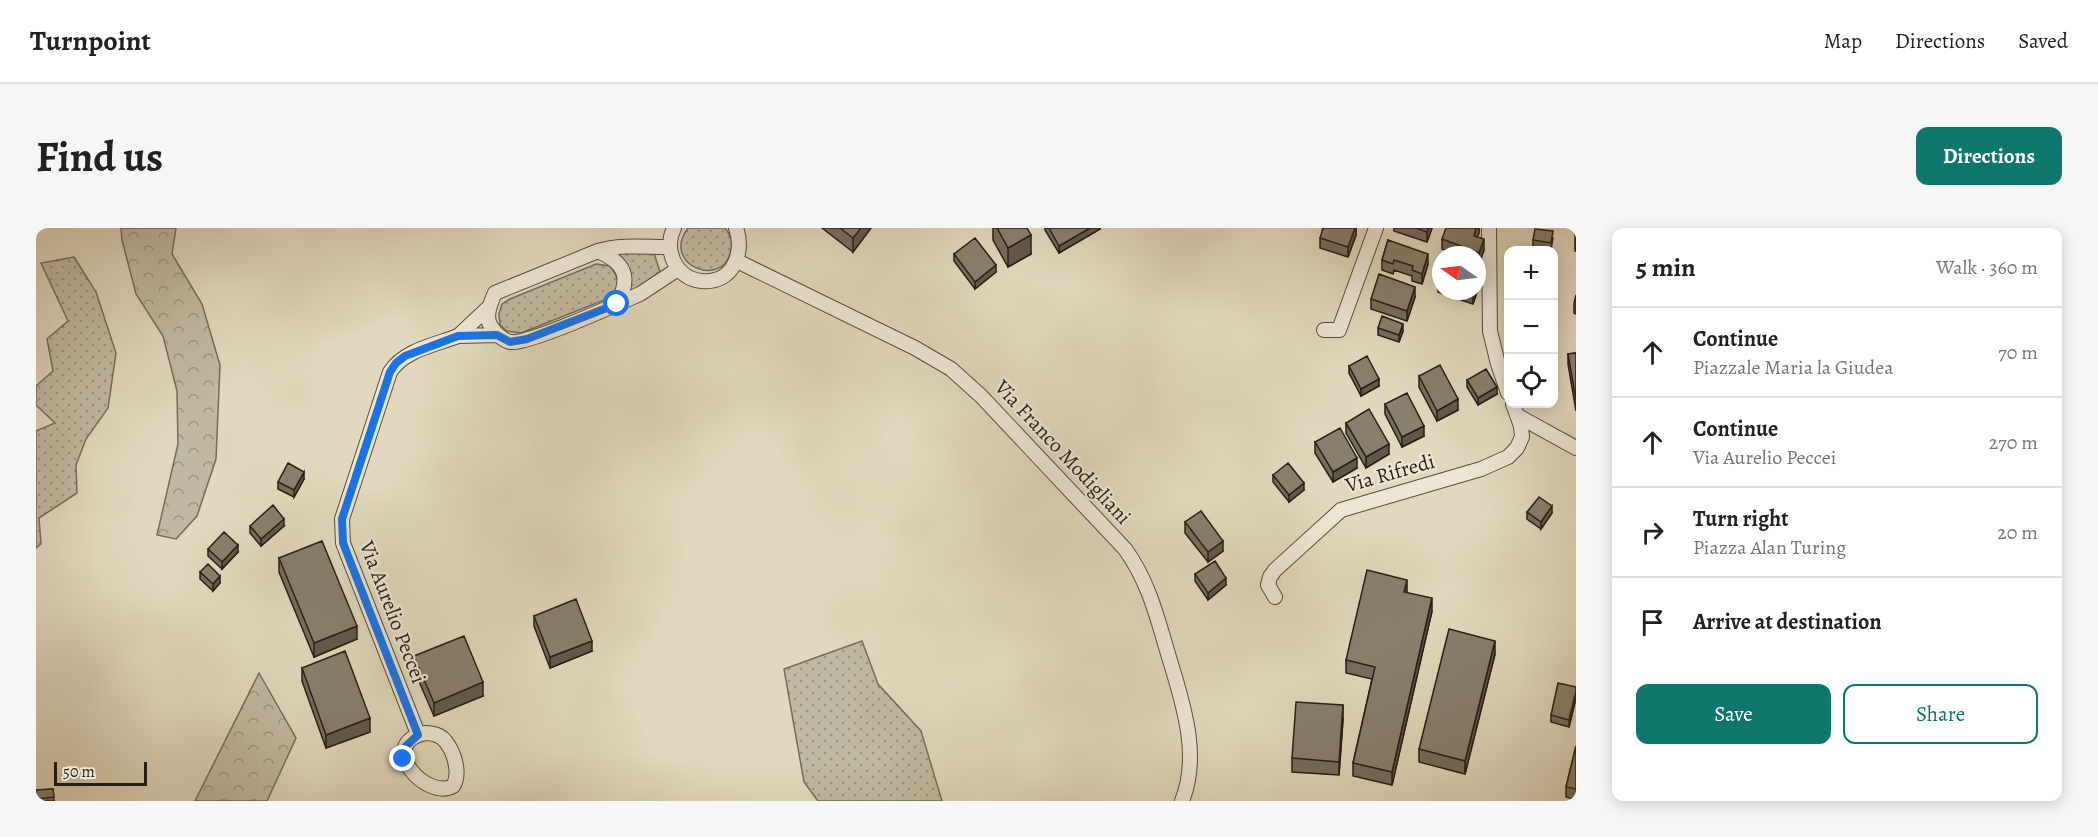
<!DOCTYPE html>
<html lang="en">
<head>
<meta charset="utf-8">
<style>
	body { margin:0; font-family:Alegreya,serif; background:#f6f6f6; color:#202124 }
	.controls { position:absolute; right:18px; top:18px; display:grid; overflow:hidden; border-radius:12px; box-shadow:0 3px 15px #0003 }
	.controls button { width:54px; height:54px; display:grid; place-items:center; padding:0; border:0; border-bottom:2px solid #e0e0e0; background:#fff; color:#202124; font:30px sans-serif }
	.compass { position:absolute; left:1396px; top:18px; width:54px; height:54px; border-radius:50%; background:#fff; box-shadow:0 3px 15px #0003; rotate:284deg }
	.scale { position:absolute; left:18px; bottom:15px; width:93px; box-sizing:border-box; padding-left:6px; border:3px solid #271f16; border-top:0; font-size:16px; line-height:21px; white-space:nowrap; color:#271f16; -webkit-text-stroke:4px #ece6d4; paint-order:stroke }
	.stop { position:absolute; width:18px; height:18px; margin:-14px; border:4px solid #1a73e8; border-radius:50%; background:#fff }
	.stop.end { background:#1a73e8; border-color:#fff; box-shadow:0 2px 6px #0008 }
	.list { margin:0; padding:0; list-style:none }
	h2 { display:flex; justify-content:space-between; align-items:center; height:78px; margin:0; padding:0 24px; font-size:26px }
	h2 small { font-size:20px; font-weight:400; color:#757577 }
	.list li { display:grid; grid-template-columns:39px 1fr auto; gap:18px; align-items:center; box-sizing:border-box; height:90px; padding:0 24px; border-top:2px solid #e0e0e0 }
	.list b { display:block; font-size:22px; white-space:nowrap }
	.list p { margin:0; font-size:20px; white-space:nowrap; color:#757577 }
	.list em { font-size:20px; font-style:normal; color:#757577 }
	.actions { display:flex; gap:12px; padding:18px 24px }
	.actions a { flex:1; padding:14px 0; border:2px solid #0f766e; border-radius:12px; text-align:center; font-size:21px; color:#0f766e }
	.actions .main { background:#0f766e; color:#fff }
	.icon { flex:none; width:33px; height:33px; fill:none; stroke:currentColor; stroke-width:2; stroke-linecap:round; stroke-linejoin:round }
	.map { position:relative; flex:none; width:1540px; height:573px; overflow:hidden; border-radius:12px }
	header { display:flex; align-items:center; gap:36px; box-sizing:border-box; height:84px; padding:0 30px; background:#fff; border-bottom:2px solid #e0e0e0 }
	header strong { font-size:28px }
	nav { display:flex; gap:33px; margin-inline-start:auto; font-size:21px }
	.intro { display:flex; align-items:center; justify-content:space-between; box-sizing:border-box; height:144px; padding:0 36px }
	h1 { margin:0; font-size:42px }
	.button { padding:15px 27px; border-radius:12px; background:#0f766e; color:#fff; font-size:21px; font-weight:700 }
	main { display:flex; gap:36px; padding:0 36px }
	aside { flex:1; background:#fff; border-radius:12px; box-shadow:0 3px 15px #0003 }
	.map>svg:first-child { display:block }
	.grass { fill:url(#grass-dots); stroke:#746c5c; stroke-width:1.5 }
	.forest { fill:url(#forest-crowns); stroke:#746c5c; stroke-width:1.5 }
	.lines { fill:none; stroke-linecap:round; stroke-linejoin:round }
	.street-casing { stroke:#564d40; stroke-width:16 }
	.street { stroke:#ece6d4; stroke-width:14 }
	.wall { fill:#756d5e; stroke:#271f16; stroke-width:1.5 }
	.shaded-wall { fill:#5f594c; stroke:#271f16; stroke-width:1.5 }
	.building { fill:#887f6d; stroke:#271f16; stroke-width:1.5 }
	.route { stroke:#1a73e8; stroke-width:8 }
	.labels { text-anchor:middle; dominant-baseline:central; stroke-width:4.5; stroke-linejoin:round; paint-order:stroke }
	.street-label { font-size:21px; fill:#271f16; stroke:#ece6d4 }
</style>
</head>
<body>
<header>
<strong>Turnpoint</strong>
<nav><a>Map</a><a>Directions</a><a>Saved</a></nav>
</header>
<div class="intro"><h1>Find us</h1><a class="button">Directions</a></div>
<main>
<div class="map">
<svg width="1540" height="573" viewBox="0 0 1540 573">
	<defs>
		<pattern id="grass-dots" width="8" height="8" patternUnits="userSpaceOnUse" patternTransform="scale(1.5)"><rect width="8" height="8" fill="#c1b9a1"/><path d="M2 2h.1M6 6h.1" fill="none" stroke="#9d9682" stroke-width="1.8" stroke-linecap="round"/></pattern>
		<pattern id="forest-crowns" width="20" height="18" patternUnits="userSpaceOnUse" patternTransform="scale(1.5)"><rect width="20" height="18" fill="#c1b9a1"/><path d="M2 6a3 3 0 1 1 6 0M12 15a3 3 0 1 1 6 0" fill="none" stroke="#9d9682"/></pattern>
	</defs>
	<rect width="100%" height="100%" fill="#e1d8bd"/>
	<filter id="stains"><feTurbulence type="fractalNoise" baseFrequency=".00333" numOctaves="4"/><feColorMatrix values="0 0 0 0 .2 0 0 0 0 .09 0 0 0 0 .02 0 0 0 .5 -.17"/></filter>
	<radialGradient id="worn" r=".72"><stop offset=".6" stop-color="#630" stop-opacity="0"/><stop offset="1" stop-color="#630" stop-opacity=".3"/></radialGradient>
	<path class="grass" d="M 652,0 L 689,0 C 694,6 697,14 695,22 C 688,62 624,37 652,0 Z
		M 617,22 L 624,44 L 592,67 C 599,48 594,33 576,23 Z
		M 38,29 L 60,64 L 80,125 L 72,180 L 50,211 L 40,237 L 41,265 L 3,290 L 5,316 L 0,320 L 0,203 L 19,195 L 0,177 L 0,158 L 17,143 L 11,111 L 32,93 L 5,35 Z
		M 560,36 L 574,38 C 583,50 585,56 576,69 L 485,105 L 471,103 L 464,97 L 463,86 L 466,76 L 474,71 Z
		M 826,413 L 842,456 L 885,503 L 906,573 L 782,573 L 768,554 L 748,441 Z"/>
	<path class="forest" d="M 85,0 L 140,0 L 136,26 L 166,76 L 184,137 L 180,231 L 161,288 L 140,311 L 121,307 L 142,216 L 141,163 L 127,108 L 100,66 L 86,12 Z
		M 223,445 L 260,510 L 231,573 L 159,573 Z"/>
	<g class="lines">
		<g class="street-casing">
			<path id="street" d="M 638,0 C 627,22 640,51 666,53 C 697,56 709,24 700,0
				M 1453,0 L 1454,103 L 1462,136 L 1472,165
				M 562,23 C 590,35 595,50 581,76 C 563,84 490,116 475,114 C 468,113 460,106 456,100 C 448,90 454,76 459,65 L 562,23 C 585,16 609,19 633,19
				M 701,33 L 879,120 L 915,141 L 945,168 L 1089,321 C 1111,351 1120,385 1130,419 C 1144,467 1166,524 1146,573
				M 581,76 L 604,66 L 642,41
				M 453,79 L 422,108 L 461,107
				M 1288,102 L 1303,102 L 1340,0
				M 1482,188 L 1540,220
				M 1239,369 L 1232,357 L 1234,349 L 1239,342 L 1305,282 L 1445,241 L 1472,229 L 1481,220 L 1486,209 L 1485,198 L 1477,176
				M 389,505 C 396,505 405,507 410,514 C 418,524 425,546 417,558 C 391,573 339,517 389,505 Z
				M 382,506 L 307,315 L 306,291 L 354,144 C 368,122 399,117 422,108"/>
		</g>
		<use href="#street" class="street"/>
	</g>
	<path class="wall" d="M 786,0 L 835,0 L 817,24 Z
		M 957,0 L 991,0 L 995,26 L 972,39 L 957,12 Z
		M 1009,0 L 1064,0 L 1064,1 L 1023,25 L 1009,2 Z
		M 1320,0 L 1320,7 L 1312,29 L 1284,20 L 1284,10 Z
		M 1358,0 L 1396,0 L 1391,14 L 1358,3 Z
		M 1443,0 L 1443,5 L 1441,9 L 1448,22 L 1443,35 L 1441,34 L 1441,27 L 1422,27 L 1406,21 L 1406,11 Z
		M 1540,0 L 1540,23 L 1539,23 L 1539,4 Z
		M 1517,10 L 1515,22 L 1497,19 L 1497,12 Z
		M 1352,12 L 1392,36 L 1386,56 L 1376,53 L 1376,48 L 1358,42 L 1357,46 L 1346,42 L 1346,32 Z
		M 918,26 L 960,44 L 939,61 L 918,33 Z
		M 1405,45 L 1405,63 L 1441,63 L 1446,49 L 1437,76 L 1402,64 L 1402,54 Z
		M 1540,67 L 1540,86 L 1538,85 L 1538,75 Z
		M 1379,69 L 1371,93 L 1335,81 L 1335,71 Z
		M 1342,100 L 1367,103 L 1363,114 L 1342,107 Z
		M 1518,108 L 1521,133 L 1521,143 L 1518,143 Z
		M 1540,125 L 1540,183 L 1532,136 L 1532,126 Z
		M 1313,138 L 1343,158 L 1325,168 L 1313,145 Z
		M 1383,148 L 1422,182 L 1401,193 L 1383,159 Z
		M 1431,152 L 1461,166 L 1442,177 L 1431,159 Z
		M 1349,176 L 1388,208 L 1366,219 L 1349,186 Z
		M 1310,195 L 1353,226 L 1330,240 L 1310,205 Z
		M 1279,214 L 1321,240 L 1297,254 L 1279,225 Z
		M 1237,247 L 1268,262 L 1253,274 L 1237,254 Z
		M 268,251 L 258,269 L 242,261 L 242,254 Z
		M 1491,284 L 1516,285 L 1505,301 L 1491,291 Z
		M 1149,294 L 1187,323 L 1172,334 L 1149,305 Z
		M 214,298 L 248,298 L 225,318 L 214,305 Z
		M 172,321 L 202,324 L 186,341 L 172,328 Z
		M 243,330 L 321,411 L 278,429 L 243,344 Z
		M 164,344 L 184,355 L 177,363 L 164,351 Z
		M 1159,346 L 1190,357 L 1172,372 L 1159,353 Z
		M 1371,364 L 1396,383 L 1356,557 L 1317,548 L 1317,535 L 1336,451 L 1310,445 L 1310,432 Z
		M 498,388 L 556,423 L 514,440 L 498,398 Z
		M 1459,426 L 1429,546 L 1383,534 L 1383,521 Z
		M 378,428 L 447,468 L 398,488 L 378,442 Z
		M 266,440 L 334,504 L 290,520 L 266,453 Z
		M 1540,459 L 1540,470 L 1533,499 L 1515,494 L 1515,487 Z
		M 1307,491 L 1303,547 L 1256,544 L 1256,530 Z
		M 1540,518 L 1540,572 L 1530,569 L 1530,559 Z
		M 17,561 L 18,573 L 0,573 L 0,562 Z"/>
	<path class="shaded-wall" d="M 825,0 L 835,0 L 817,24 L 817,10 Z
		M 1054,0 L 1064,0 L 1064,1 L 1023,25 L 1023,18 Z
		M 1319,0 L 1320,0 L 1320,7 L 1312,29 L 1312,19 Z
		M 1392,0 L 1396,0 L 1391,14 L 1391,4 Z
		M 1440,0 L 1443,0 L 1443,5 L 1438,18 L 1438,8 Z
		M 995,7 L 995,26 L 972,39 L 972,20 Z
		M 1448,11 L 1448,22 L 1443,35 L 1443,25 Z
		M 1392,26 L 1392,36 L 1386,56 L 1386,46 Z
		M 960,37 L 960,44 L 939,61 L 939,54 Z
		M 1446,39 L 1446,49 L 1437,76 L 1437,66 L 1438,63 L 1441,63 L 1441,54 Z
		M 1379,59 L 1379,69 L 1371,93 L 1371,83 Z
		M 1367,96 L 1367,103 L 1363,114 L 1363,107 Z
		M 1343,151 L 1343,158 L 1325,168 L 1325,161 Z
		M 1461,159 L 1461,166 L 1442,177 L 1442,170 Z
		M 1422,171 L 1422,182 L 1401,193 L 1401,183 Z
		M 1388,198 L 1388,208 L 1366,219 L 1366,209 Z
		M 1353,216 L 1353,226 L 1330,240 L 1330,229 Z
		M 1321,230 L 1321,240 L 1297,254 L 1297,244 Z
		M 268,244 L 268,251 L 258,269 L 258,262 Z
		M 1268,255 L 1268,262 L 1253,274 L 1253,267 Z
		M 1516,278 L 1516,285 L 1505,301 L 1505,294 Z
		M 248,291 L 248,298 L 225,318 L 225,311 Z
		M 1187,313 L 1187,323 L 1172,334 L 1172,324 Z
		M 202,317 L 202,324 L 186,341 L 186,334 Z
		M 184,348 L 184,355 L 177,363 L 177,356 Z
		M 1190,350 L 1190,357 L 1172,372 L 1172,365 Z
		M 1371,352 L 1371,365 L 1368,364 Z
		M 1396,370 L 1396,383 L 1356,557 L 1356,544 Z
		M 321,398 L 321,411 L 278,429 L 278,415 Z
		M 556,413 L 556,423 L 514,440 L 514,429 Z
		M 1459,413 L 1459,426 L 1429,546 L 1429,533 Z
		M 447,454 L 447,468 L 398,488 L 398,475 Z
		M 1540,463 L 1540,470 L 1533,499 L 1533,492 Z
		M 1307,477 L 1307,491 L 1303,547 L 1303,534 Z
		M 334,490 L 334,504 L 290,520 L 290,507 Z"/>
	<path class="building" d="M 804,0 L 825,0 L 817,10 Z
		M 961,0 L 991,0 L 995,7 L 972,20 Z
		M 1013,0 L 1054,0 L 1023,18 Z
		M 1287,0 L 1319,0 L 1312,19 L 1284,10 Z
		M 1380,0 L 1392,0 L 1391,4 Z
		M 1410,0 L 1440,0 L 1438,8 L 1448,11 L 1443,25 L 1406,11 Z
		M 1499,1 L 1517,3 L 1515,15 L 1497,12 Z
		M 939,10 L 960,37 L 939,54 L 918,26 Z
		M 1352,12 L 1392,26 L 1386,46 L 1376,42 L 1377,38 L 1358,32 L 1357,36 L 1346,32 Z
		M 1441,37 L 1446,39 L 1441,54 Z
		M 1405,45 L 1405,55 L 1402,54 Z
		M 1343,46 L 1379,59 L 1371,83 L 1335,71 Z
		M 1429,63 L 1438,63 L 1437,66 Z
		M 1346,88 L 1367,96 L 1363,107 L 1342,100 Z
		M 1518,108 L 1521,133 L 1518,133 Z
		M 1540,125 L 1540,172 L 1532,126 Z
		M 1331,128 L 1343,151 L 1325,161 L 1313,138 Z
		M 1404,137 L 1422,171 L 1401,183 L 1383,148 Z
		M 1450,141 L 1461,159 L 1442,170 L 1431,152 Z
		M 1371,165 L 1388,198 L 1366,209 L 1349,176 Z
		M 1333,181 L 1353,216 L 1330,229 L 1310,195 Z
		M 1304,200 L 1321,230 L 1297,244 L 1279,214 Z
		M 252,235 L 268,244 L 258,262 L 242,254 Z
		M 1252,235 L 1268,255 L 1253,267 L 1237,247 Z
		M 1503,269 L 1516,278 L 1505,294 L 1491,284 Z
		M 237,277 L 248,291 L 225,311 L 214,298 Z
		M 1165,283 L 1187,313 L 1172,324 L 1149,294 Z
		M 188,304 L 202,317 L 186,334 L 172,321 Z
		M 286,313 L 321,398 L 278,415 L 243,330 Z
		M 1179,333 L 1190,350 L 1172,365 L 1159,346 Z
		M 172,336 L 184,348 L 177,356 L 164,344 Z
		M 1331,342 L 1371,352 L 1368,364 L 1396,370 L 1356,544 L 1317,535 L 1339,439 L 1310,432 Z
		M 540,371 L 556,413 L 514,429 L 498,388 Z
		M 1413,401 L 1459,413 L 1429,533 L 1383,521 Z
		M 428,408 L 447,454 L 398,475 L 378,428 Z
		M 309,423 L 334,490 L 290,507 L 266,440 Z
		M 1522,455 L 1540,459 L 1540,463 L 1533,492 L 1515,487 Z
		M 1260,474 L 1307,477 L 1303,534 L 1256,530 Z
		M 1540,518 L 1540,561 L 1530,559 Z
		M 17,561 L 18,569 L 0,571 L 0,562 Z"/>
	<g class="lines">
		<path class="route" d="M 367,531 L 370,518 L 382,507 L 307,315 L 306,291 L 354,144 L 360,135 L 369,128 L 422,108 L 461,107 L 474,114 L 491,111 L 581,76"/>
	</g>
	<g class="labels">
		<g class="street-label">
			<text transform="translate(1027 224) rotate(47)">Via Franco Modigliani</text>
			<text transform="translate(1354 245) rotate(-16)">Via Rifredi</text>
			<text transform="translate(357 384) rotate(69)">Via Aurelio Peccei</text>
		</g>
	</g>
	<rect width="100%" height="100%" filter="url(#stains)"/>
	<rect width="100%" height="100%" fill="url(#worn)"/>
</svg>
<div class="controls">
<button>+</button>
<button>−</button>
<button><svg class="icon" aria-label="locate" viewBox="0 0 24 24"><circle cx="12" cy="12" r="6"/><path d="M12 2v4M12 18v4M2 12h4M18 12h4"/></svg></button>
</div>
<svg class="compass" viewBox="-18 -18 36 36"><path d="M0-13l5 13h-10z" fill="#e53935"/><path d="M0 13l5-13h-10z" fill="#757577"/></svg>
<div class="scale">50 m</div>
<div class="stop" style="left:581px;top:76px"></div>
<div class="stop end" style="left:367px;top:531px"></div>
</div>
<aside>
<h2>5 min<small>Walk · 360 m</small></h2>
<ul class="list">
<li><svg class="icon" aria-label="ahead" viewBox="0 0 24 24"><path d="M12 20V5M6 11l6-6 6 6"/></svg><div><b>Continue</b><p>Piazzale Maria la Giudea</p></div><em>70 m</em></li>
<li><svg class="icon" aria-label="ahead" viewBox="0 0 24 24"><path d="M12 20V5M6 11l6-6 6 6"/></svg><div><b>Continue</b><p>Via Aurelio Peccei</p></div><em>270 m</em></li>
<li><svg class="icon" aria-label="right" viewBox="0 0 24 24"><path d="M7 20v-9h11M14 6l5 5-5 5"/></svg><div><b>Turn right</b><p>Piazza Alan Turing</p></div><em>20 m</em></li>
<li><svg class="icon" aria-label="arrive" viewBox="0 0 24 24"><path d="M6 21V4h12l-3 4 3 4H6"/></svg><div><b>Arrive at destination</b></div></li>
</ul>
<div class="actions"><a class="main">Save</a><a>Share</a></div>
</aside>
</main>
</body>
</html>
